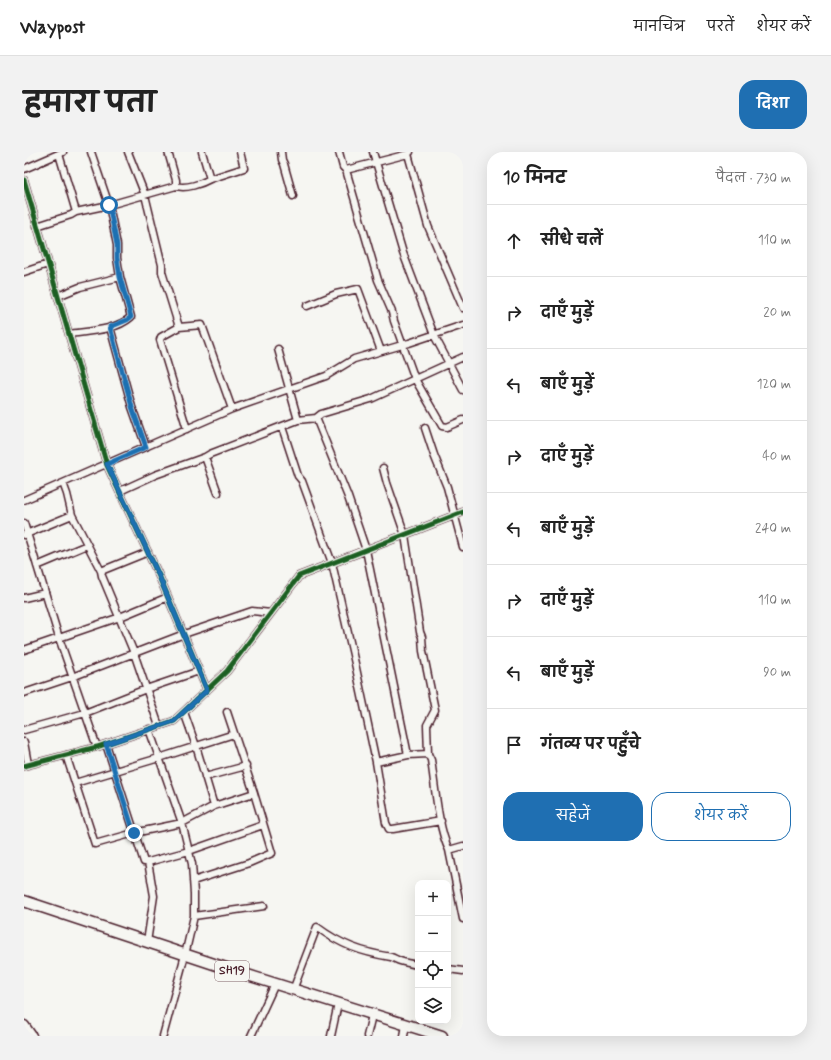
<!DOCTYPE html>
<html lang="hi">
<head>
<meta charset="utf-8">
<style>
	body { margin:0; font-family:Mynerve,"Playpen Sans Deva",sans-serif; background:#f2f2f2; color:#222 }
	.controls { position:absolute; right:12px; bottom:12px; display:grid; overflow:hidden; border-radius:8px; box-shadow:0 4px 16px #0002 }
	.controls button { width:36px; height:36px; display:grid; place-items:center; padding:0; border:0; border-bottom:1px solid #e0e0e0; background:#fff; color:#222; font:20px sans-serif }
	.stop { position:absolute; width:12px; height:12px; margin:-9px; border:3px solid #1f6fb2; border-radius:50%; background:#fff }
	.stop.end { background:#1f6fb2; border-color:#fff; box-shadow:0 1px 4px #0008 }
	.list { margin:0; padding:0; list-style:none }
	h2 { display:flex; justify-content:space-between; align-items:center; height:52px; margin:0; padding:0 16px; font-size:17px }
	h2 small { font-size:13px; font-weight:400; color:#767676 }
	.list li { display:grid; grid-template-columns:26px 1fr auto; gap:12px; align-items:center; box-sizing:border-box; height:72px; padding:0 16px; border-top:1px solid #e0e0e0 }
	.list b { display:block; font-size:15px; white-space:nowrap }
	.list em { font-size:13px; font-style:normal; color:#767676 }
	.actions { display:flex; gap:8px; padding:12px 16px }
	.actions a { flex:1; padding:9px 0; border:1px solid #1f6fb2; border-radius:16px; text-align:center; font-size:14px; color:#1f6fb2 }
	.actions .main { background:#1f6fb2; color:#fff }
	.icon { flex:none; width:22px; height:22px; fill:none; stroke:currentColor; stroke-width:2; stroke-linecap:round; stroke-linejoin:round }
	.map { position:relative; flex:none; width:439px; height:884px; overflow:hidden; border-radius:16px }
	header { display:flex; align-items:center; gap:24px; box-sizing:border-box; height:56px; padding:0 20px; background:#fff; border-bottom:1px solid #e0e0e0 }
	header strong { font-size:19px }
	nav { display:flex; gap:22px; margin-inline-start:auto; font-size:14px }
	.intro { display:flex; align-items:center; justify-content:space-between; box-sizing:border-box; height:96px; padding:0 24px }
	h1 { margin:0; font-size:28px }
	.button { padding:10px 18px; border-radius:16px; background:#1f6fb2; color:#fff; font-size:14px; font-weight:700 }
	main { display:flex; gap:24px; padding:0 24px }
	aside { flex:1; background:#fff; border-radius:16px; box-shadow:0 4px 16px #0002 }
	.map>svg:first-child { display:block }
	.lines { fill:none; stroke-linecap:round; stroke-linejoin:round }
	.minor-casing { stroke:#4a1f2b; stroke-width:9 }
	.primary-casing { stroke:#4a1f2b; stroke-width:13 }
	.minor { stroke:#f6f6f2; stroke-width:6 }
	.primary { stroke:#f6f6f2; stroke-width:10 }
	.cycleway-casing { stroke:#f6f6f2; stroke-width:8 }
	.cycleway { stroke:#1b5e20; stroke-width:5 }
	.route { stroke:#1f6fb2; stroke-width:5 }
	.labels { text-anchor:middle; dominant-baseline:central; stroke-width:4; stroke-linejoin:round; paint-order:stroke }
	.shield { fill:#f6f6f2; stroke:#7e6067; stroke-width:1 }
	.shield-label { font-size:12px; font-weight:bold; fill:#4a1f2b }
</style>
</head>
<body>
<header>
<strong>Waypost</strong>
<nav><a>मानचित्र</a><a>परतें</a><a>शेयर करें</a></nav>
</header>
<div class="intro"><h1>हमारा पता</h1><a class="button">दिशा</a></div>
<main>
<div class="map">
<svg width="439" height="884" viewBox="0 0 439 884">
	<rect width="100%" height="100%" fill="#f6f6f2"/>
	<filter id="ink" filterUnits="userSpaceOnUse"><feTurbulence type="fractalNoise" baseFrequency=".025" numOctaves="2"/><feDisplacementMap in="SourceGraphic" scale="8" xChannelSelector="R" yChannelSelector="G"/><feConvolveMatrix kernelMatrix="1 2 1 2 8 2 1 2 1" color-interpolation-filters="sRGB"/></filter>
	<g filter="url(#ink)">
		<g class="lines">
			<g class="minor-casing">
				<path id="minor" d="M 104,0 L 121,43 L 138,113 L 138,120 L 155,175
					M 144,0 L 152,28 L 152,34
					M 178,0 L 186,27
					M 257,0 L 258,8 L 260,12 L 269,44
					M 315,0 L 319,15 L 322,18 L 354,128 L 368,160 L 370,169 L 391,227 L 418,274 L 423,275 L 439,268
					M 349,0 L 379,101 L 410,183 L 439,238
					M 35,2 L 52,60
					M 384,2 L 404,74 L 439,156
					M 0,17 L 39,0
					M 322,18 L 384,2 L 386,0
					M 0,28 L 83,313 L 135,424 L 183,538
					M 13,74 L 47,63 L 52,60 L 85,53 L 152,34 C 162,37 177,32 186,27 L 220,16 L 216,0
					M 0,120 L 24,112
					M 34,144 L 56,135 L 96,125
					M 283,154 L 312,142 L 334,137 L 357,199
					M 86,175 L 108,255 L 122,295
					M 45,182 C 65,179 91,179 107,165 L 96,125 L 93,106 L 93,93 L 85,53 L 67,0
					M 254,197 L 274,268
					M 292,266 L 324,345 L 342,398 L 384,603
					M 258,275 L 274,324 L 278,329 L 308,411 L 332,516 L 352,610 L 362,671 L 365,677 L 369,677 L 417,669
					M 401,276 L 410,303 L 423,335 L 439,395
					M 163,277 L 136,188 L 137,185 L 155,175 L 178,173 L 208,257
					M 181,305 L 194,341
					M 359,316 L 363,331 L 381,383 L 396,480 L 398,485 L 399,499 L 411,558 L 403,573 L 404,602 L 407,608 C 411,633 414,676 425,698 L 439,767
					M 39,331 L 43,342 L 48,363 L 77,419 L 78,424 L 110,501 L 135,574
					M 96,339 L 131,323 L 181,305 L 186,302 L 274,268 L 292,266 L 297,262 L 347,247 L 439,205
					M 0,348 L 208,257 L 302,224 L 330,207 L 385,191 L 439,173
					M 0,371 L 35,486 L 73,595
					M 0,383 L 48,363
					M 13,414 L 63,393
					M 77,419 L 124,400
					M 0,446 L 21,441
					M 0,498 L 96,465 L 144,445
					M 0,541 L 48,525 L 160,482 L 228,459 L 247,461
					M 160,560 L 172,594 L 190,654
					M 125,577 L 158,671 L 168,712 L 170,742 L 170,764 L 161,803 L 139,884
					M 0,578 L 61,561 L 122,537 L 175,519
					M 0,590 L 4,612
					M 82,592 L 120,710 L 124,710 L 165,699 L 239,673
					M 42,603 L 71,692 L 110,681 L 158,671 L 190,654 L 230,641 L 203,560
					M 352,610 L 384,603 L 404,602
					M 0,614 L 73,595 L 150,569 L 203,519 L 275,424 L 439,360
					M 181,625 L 222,614
					M 51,631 L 135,606 L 210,582
					M 425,698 L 439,694
					M 169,729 L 225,711 L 248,701 L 230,641
					M 170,764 L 240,754
					M 123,790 L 130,744 L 124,710
					M 424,817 L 439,819
					M 269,838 L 293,775 C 317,793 337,800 367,805 C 370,806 373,808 376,809 C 382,811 388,812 394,813
					M 227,884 L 251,832
					M 307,884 L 314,852
					M 343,884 L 348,863
					M 380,884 L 382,873"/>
			</g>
			<g class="primary-casing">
				<path id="primary" d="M 0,749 L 214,820 L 418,884
					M 0,874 L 7,884"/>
			</g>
			<use href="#minor" class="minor"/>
			<use href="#primary" class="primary"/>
			<g class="cycleway-casing">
				<path id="cycleway" d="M 0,28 L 83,313 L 135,424 L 183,538
					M 0,614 L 73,595 L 150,569 L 203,519 L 275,424 L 439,360"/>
			</g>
			<use href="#cycleway" class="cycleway"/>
		</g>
	</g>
	<g class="lines" filter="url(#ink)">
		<path class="route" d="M 85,53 L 93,93 L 93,106 L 96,125 L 107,165 L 103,168 L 86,175 L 108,255 L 122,295 L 83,312 L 135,424 L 183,538 L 150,569 L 82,592 L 110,681"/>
	</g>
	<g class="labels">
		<rect class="shield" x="191" y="809" width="34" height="20" rx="3"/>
		<g class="shield-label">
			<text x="208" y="819">SH19</text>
		</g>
	</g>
</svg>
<div class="controls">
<button>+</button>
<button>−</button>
<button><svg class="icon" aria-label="locate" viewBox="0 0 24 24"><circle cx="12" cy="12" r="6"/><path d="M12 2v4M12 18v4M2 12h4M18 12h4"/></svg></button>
<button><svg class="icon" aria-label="layers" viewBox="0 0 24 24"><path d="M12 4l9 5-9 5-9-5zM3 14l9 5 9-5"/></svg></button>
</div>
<div class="stop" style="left:85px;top:53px"></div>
<div class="stop end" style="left:110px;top:681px"></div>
</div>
<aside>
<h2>10 मिनट<small>पैदल · 730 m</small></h2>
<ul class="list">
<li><svg class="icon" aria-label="ahead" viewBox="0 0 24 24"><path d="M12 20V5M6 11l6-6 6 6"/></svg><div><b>सीधे चलें</b></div><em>110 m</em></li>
<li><svg class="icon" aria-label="right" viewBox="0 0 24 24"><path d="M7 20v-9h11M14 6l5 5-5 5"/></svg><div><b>दाएँ मुड़ें</b></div><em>20 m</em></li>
<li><svg class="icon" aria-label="left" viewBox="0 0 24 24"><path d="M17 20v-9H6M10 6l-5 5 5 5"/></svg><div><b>बाएँ मुड़ें</b></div><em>120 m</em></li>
<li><svg class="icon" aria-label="right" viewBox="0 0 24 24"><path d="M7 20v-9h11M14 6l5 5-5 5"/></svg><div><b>दाएँ मुड़ें</b></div><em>40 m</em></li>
<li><svg class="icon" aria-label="left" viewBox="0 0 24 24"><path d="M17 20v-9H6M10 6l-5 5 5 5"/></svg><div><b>बाएँ मुड़ें</b></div><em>240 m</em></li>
<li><svg class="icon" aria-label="right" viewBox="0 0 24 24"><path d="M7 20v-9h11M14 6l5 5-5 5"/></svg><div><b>दाएँ मुड़ें</b></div><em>110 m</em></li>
<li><svg class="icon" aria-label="left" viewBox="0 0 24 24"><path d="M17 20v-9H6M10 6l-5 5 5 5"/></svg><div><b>बाएँ मुड़ें</b></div><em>90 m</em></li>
<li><svg class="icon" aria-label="arrive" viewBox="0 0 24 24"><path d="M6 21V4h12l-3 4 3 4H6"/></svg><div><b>गंतव्य पर पहुँचे</b></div></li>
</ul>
<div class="actions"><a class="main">सहेजें</a><a>शेयर करें</a></div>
</aside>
</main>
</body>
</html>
